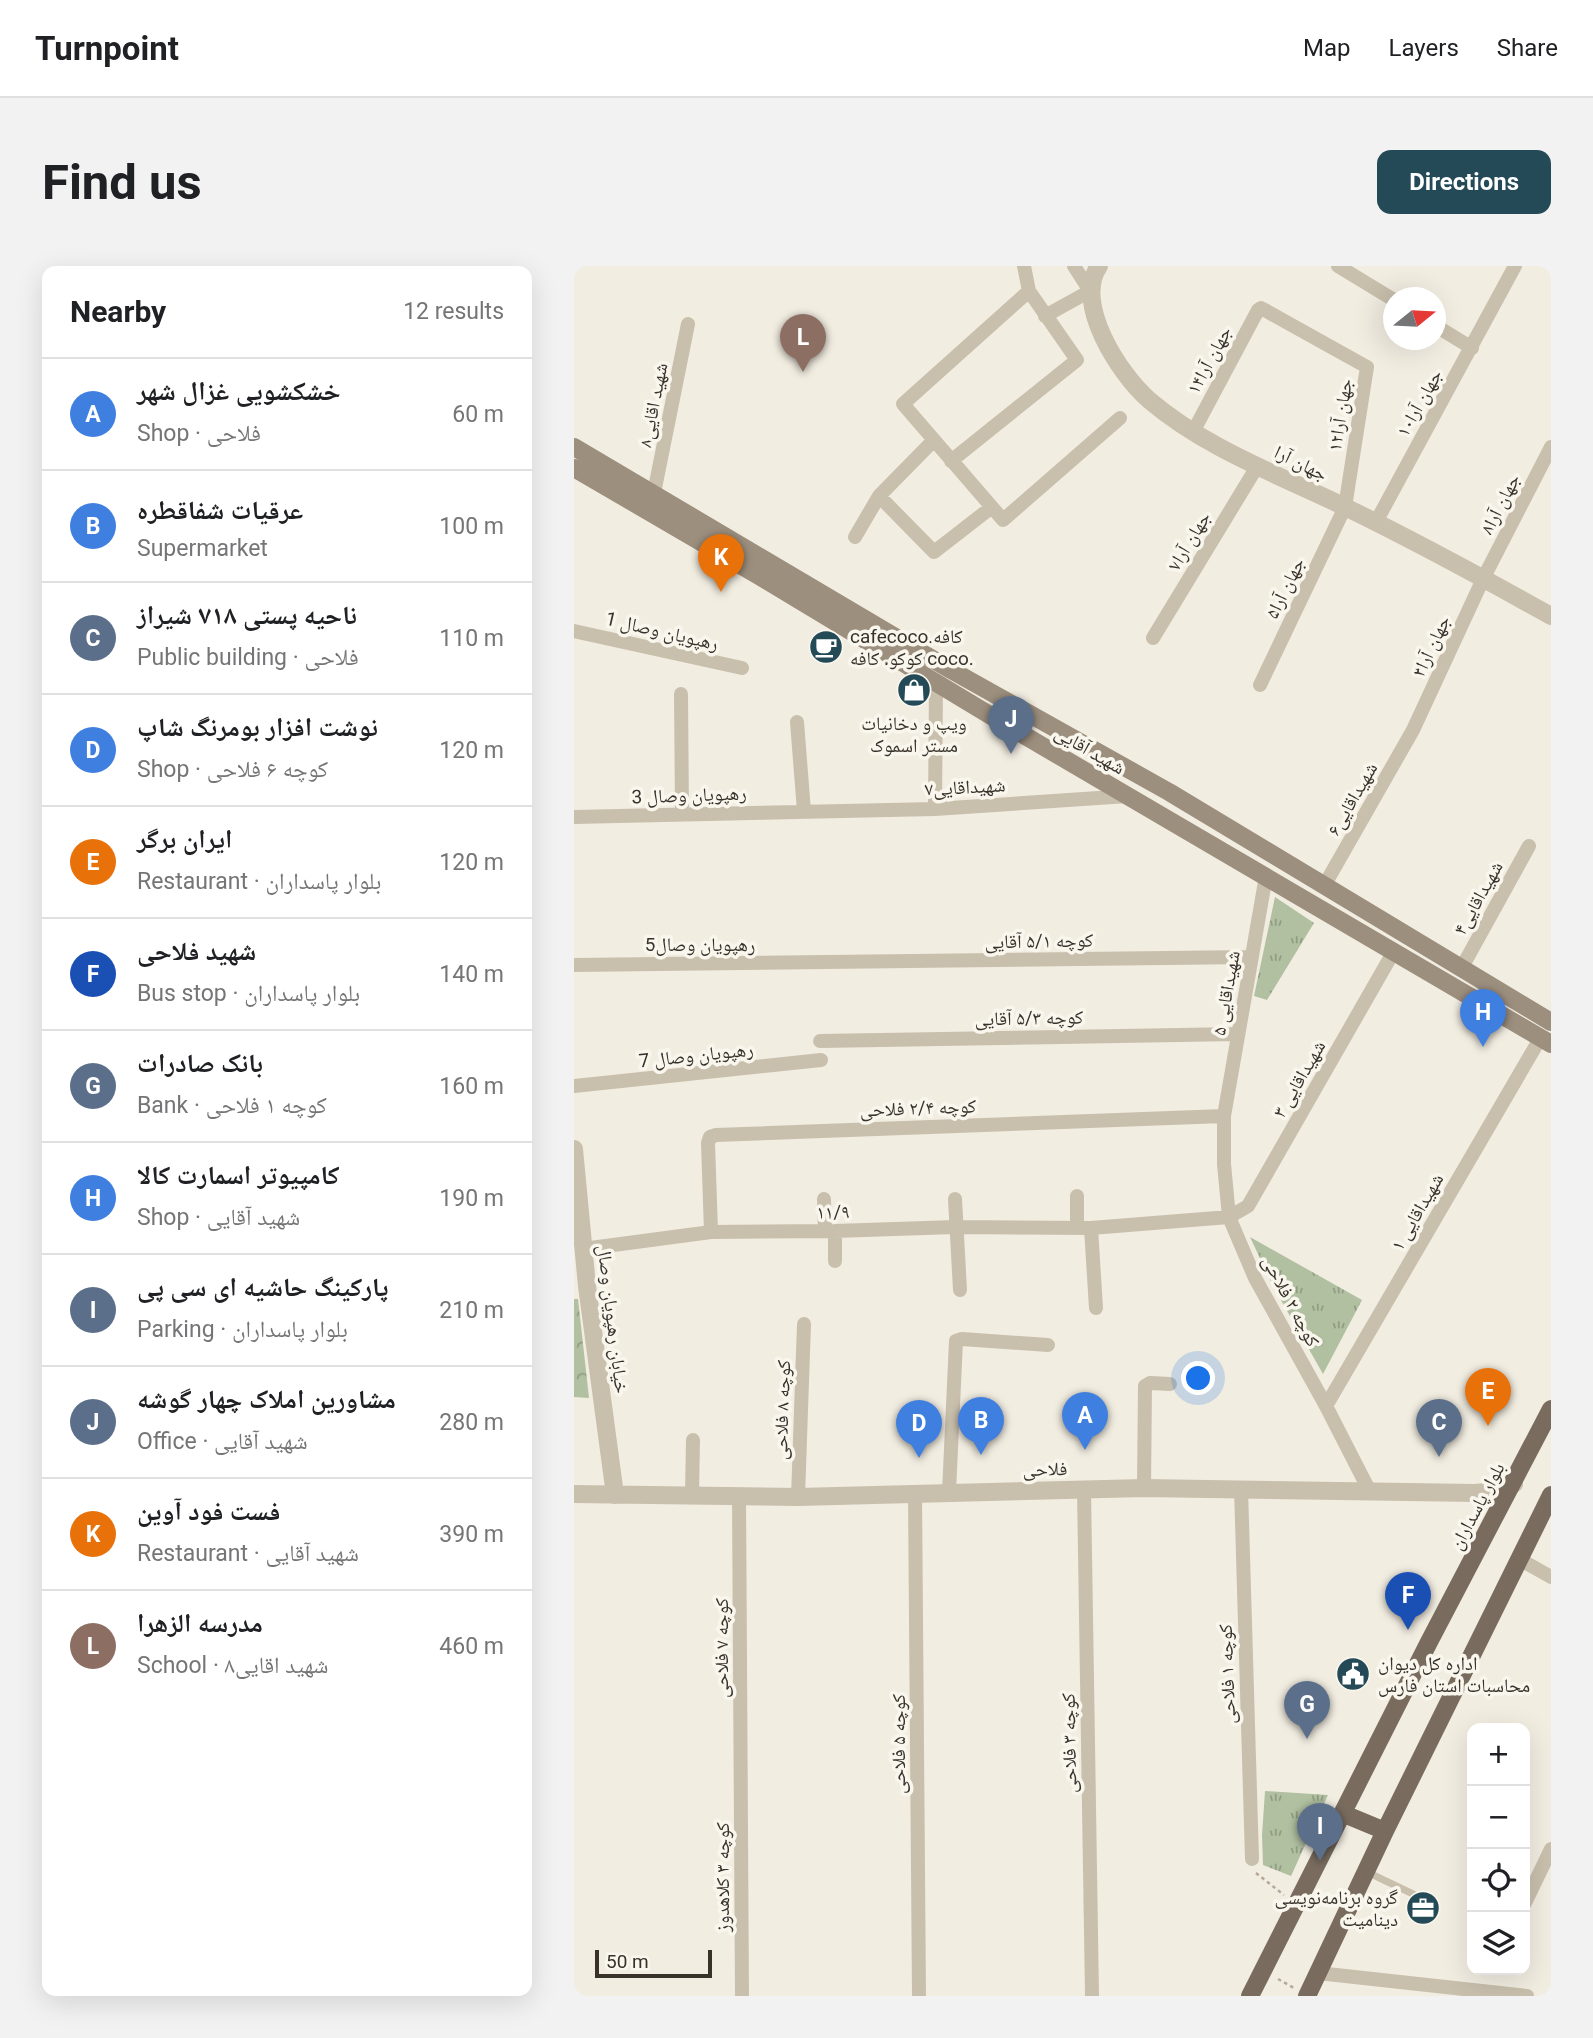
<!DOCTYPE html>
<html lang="en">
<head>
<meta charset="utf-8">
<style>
	body { margin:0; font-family:Roboto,"Noto Naskh Arabic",sans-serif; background:#f2f2f2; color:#202124 }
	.controls { position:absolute; right:21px; bottom:21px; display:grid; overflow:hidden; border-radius:14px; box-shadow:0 7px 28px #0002 }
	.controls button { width:63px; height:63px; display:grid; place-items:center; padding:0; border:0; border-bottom:2px solid #e0e0e0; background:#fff; color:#202124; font:35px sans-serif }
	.compass { position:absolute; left:809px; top:21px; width:63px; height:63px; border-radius:50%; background:#fff; box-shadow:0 7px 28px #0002; rotate:72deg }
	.scale { position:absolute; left:21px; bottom:18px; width:117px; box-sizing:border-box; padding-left:7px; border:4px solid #38322b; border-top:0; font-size:19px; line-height:24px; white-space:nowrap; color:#38322b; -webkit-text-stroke:5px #f9f6ed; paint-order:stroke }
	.you { position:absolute; left:625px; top:1113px; width:24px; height:24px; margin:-18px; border:5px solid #fff; border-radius:50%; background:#1a73e8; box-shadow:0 0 0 10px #1a73e833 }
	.badge { display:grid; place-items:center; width:46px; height:46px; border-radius:50%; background:#244a57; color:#fff; font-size:23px; font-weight:700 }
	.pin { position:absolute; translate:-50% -58px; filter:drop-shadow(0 2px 4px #0008) }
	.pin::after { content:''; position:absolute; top:37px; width:24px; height:21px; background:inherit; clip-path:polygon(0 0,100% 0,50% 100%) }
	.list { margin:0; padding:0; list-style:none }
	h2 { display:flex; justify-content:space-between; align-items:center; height:91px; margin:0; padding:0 28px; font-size:30px }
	h2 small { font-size:23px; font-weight:400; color:#757577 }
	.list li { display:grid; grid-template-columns:46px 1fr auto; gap:21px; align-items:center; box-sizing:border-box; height:112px; padding:0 28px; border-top:2px solid #e0e0e0 }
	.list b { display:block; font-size:26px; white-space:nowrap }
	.list p { margin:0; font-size:23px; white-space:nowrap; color:#757577 }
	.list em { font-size:23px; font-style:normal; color:#757577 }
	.icon { flex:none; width:38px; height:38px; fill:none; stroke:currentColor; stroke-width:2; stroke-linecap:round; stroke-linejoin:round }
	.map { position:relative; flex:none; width:977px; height:1730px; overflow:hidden; border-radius:14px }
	header { display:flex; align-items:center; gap:42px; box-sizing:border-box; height:98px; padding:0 35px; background:#fff; border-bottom:2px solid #e0e0e0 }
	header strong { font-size:33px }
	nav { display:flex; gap:38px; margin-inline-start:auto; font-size:24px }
	.intro { display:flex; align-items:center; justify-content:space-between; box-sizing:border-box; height:168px; padding:0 42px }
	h1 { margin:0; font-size:49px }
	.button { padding:18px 32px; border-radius:14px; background:#244a57; color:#fff; font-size:24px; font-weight:700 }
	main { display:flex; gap:42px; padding:0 42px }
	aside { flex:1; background:#fff; border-radius:14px; box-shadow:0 7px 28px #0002 }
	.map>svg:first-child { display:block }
	.forest { fill:url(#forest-crowns) }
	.park { fill:url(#park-tufts) }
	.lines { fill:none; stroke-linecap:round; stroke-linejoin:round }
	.path { stroke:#b5a997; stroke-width:2.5; stroke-dasharray:3.5 3.5; stroke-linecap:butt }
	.service { stroke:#c9bfad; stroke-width:7 }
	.minor { stroke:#c9bfad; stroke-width:14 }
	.tertiary { stroke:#c9bfad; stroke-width:18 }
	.secondary { stroke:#9d8f7e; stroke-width:18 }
	.primary { stroke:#796c5e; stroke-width:18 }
	.labels { text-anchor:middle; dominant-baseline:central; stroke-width:7; stroke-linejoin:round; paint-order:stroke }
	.street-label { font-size:19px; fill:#38322b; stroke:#f9f6ed }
	.poi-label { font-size:19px; fill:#38322b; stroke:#f9f6ed; text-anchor:start }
</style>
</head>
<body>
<header>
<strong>Turnpoint</strong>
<nav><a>Map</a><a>Layers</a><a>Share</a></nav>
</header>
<div class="intro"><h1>Find us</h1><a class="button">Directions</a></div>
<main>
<aside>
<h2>Nearby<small>12 results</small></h2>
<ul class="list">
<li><span class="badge" style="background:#3f7fe0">A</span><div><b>خشکشویی غزال شهر</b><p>Shop · فلاحی</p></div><em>60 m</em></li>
<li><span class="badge" style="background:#3f7fe0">B</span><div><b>عرقیات شفاقطره</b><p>Supermarket</p></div><em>100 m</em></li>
<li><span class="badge" style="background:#5c6f8a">C</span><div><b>ناحیه پستی ۷۱۸ شیراز</b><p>Public building · فلاحی</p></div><em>110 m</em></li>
<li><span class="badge" style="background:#3f7fe0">D</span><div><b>نوشت افزار بومرنگ شاپ</b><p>Shop · کوچه ۶ فلاحی</p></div><em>120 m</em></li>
<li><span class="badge" style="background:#e8710a">E</span><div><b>ایران برگر</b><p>Restaurant · بلوار پاسداران</p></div><em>120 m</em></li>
<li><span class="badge" style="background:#1a4fb4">F</span><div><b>شهید فلاحی</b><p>Bus stop · بلوار پاسداران</p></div><em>140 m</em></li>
<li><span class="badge" style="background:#5c6f8a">G</span><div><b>بانک صادرات</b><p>Bank · کوچه ۱ فلاحی</p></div><em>160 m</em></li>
<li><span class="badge" style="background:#3f7fe0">H</span><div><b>کامپیوتر اسمارت کالا</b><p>Shop · شهید آقایی</p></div><em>190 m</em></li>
<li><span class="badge" style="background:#5c6f8a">I</span><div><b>پارکینگ حاشیه ای سی پی</b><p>Parking · بلوار پاسداران</p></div><em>210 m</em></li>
<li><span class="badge" style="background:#5c6f8a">J</span><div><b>مشاورین املاک چهار گوشه</b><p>Office · شهید آقایی</p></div><em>280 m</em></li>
<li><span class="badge" style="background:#e8710a">K</span><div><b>فست فود آوین</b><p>Restaurant · شهید آقایی</p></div><em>390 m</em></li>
<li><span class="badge" style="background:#8d6e63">L</span><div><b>مدرسه الزهرا</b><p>School · شهید اقایی۸</p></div><em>460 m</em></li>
</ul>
</aside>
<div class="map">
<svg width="977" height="1730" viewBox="0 0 977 1730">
	<defs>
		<pattern id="forest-crowns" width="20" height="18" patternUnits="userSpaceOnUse" patternTransform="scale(1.75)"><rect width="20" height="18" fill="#b0c0a1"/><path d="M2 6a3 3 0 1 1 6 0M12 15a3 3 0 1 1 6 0" fill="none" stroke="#909d83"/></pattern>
		<pattern id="park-tufts" width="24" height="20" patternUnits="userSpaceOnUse" patternTransform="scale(1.75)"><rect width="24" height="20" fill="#b0c0a1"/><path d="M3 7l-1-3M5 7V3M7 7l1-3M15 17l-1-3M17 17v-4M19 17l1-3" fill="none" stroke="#909d83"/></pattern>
	</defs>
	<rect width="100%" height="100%" fill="#f2ede1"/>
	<path class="forest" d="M 0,1033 L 4,1033 L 15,1132 L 0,1131 Z"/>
	<path class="park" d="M 701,631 L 740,657 L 693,734 L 680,730 Z
		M 676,971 L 788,1034 L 749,1108 L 700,1022 Z
		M 691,1525 L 754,1529 L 717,1610 L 689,1599 L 688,1569 Z"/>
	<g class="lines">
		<path class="path" d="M 682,1607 L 710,1629
			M 704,1713 L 720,1722"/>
		<path class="service" d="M 793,1606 L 860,1638"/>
		<path class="minor" d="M 764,0 L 820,34
			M 455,25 L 329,138 L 429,254 L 546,152
			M 471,50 L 516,25 L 500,0
			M 862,60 L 898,82
			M 619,166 L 684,44 L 687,42 L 793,101 L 771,241 L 686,419
			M 377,195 L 503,94 L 455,25 L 450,0
			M 80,227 L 114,58
			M 305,230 L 360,286 L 418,241
			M 802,256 L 941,0
			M 281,271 L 305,230 L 360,174
			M 0,365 L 168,402
			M 579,372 L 684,199
			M 107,428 L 108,547
			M 223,456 L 230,545
			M 361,543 L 362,416
			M 0,551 L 361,543 L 554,530
			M 692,610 L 650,850 L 650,898 L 655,951 L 681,1012 L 752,1140 L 795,1224
			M 750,620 L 839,464 L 909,313 L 977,181
			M 0,699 L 677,691
			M 887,703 L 955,580
			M 246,775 L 664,768
			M 0,820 L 247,794
			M 250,933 L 251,965
			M 381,933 L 386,1024
			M 503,962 L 503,930
			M 517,962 L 522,1042
			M 137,966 L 134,877 L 136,871 L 142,869 L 650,850
			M 9,983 L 137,966 L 261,965 L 381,961 L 517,962 L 655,951 L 674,940 L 820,685
			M 261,995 L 261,965
			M 752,1140 L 967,771
			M 570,1222 L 571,1120 L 576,1117 L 596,1118
			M 667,1222 L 678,1593
			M 510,1223 L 518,1730
			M 375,1226 L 382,1075 L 388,1073 L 474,1079
			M 341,1227 L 345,1730
			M 118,1229 L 119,1174
			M 165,1230 L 168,1730
			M 224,1231 L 230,1058
			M 945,1293 L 977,1311
			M 951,1637 L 977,1583
			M 744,1707 L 953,1730"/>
		<path class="tertiary" d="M 525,0 C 499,37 546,109 575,134 C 631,182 705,209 771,241 C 841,275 909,312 977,350
			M 0,883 L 13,1020 L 41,1229
			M 0,1228 L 224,1231 L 570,1222 L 901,1227 L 923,1225 L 940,1218"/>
		<path class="secondary" d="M 0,181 L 377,404 L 595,526 L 977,756
			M 0,202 L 185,310 L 424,454 L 977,778"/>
		<path class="primary" d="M 770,1548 L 811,1565
			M 676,1730 L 855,1376 L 977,1143
			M 733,1730 L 811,1565 L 977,1229"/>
	</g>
	<defs>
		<g id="cafe-disc" transform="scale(1.75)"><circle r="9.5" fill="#244a57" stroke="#f9f6ed"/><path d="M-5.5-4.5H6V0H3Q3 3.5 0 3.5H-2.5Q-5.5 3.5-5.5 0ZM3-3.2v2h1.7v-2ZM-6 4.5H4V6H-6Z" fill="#fff"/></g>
		<g id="shop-disc" transform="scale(1.75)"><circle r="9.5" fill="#244a57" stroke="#f9f6ed"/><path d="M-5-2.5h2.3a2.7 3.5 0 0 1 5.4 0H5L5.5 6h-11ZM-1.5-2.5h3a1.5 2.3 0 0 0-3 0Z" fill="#fff"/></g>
		<g id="civic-disc" transform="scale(1.75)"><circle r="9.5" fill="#244a57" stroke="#f9f6ed"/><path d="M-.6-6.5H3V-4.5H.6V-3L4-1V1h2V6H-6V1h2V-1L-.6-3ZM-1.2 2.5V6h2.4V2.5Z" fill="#fff"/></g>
		<g id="office-disc" transform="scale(1.75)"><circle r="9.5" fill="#244a57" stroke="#f9f6ed"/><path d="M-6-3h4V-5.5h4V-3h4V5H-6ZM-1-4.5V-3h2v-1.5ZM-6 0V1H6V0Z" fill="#fff"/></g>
	</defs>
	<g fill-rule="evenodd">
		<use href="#cafe-disc" x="252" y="381"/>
		<use href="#shop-disc" x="340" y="424"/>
		<use href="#civic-disc" x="779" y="1408"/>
		<use href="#office-disc" x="849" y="1642"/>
	</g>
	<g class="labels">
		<g class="street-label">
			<text transform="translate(635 94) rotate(-62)">جهان آرا۱۴</text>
			<text transform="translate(845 137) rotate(-61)">جهان آرا۱۰</text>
			<text transform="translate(79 139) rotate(-79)">شهید اقایی۸</text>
			<text transform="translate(766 149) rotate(-81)">جهان آرا۱۲</text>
			<text transform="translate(727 197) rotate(26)">جهان آرا</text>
			<text transform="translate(926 238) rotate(-63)">جهان آرا۸</text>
			<text transform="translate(615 275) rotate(-59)">جهان آرا۷</text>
			<text transform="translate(711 322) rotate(-64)">جهان آرا۵</text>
			<text transform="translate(88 365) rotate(13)">1 رهپویان وصال</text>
			<text transform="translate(857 380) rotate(-65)">جهان آرا۳</text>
			<text transform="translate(516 484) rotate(30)">شهید آقایی</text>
			<text transform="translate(391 521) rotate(-3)">شهیداقایی۷</text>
			<text transform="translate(115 529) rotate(-2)">3 رهپویان وصال</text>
			<text transform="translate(778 533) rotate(-60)">شهیداقایی۶</text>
			<text transform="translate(904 632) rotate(-61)">شهیداقایی۴</text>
			<text transform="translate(465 675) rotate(-1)">کوچه ۵/۱ آقایی</text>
			<text x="126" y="678">رهپویان وصال5</text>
			<text transform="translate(652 727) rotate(-80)">۵ شهیداقایی</text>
			<text transform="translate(455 752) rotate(-1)">کوچه ۵/۳ آقایی</text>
			<text transform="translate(122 789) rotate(-6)">7 رهپویان وصال</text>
			<text transform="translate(725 813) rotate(-60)">۳ شهیداقایی</text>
			<text transform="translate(344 842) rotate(-2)">کوچه ۲/۴ فلاحی</text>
			<text transform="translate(259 946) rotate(-1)">۱۱/۹</text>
			<text transform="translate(843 946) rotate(-60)">۱ شهیداقایی</text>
			<text transform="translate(717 1035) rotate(62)">کوچه ۲ فلاحی</text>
			<text transform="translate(39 1053) rotate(83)">خیابان رهپویان وصال</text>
			<text transform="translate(208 1144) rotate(-88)">کوچه ۸ فلاحی</text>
			<text transform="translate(471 1203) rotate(-1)">فلاحی</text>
			<text transform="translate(903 1240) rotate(-62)">بلوار پاسداران</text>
			<text transform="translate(147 1382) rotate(-90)">کوچه ۷ فلاحی</text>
			<text transform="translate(653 1408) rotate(-92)">کوچه ۱ فلاحی</text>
			<text transform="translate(495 1477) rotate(-91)">کوچه ۳ فلاحی</text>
			<text transform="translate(324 1478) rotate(-90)">کوچه ۵ فلاحی</text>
			<text transform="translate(148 1611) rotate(-90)">کوچه ۳ کلاهدوز</text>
		</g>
		<g class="poi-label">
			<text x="276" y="370">cafecoco.کافه<tspan x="276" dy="22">کوکو. کافه coco.</tspan></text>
			<text x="340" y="457" text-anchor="middle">ویپ و دخانیات<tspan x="340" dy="22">مستر اسموک</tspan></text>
			<text x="804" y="1397">اداره کل دیوان<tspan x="804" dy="22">محاسبات استان فارس</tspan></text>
			<text x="824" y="1631" text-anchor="end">گروه برنامه‌نویسی<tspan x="824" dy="22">دینامیت</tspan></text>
		</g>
	</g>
</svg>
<div class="controls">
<button>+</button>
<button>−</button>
<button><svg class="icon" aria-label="locate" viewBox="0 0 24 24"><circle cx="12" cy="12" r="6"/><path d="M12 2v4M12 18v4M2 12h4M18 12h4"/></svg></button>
<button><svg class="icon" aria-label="layers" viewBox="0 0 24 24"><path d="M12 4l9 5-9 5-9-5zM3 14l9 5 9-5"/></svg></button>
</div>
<svg class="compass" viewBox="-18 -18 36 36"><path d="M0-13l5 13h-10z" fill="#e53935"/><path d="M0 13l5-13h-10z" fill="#757577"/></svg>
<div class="scale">50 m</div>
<div class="you"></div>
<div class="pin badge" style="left:511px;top:1184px;background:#3f7fe0">A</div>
<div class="pin badge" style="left:407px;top:1189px;background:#3f7fe0">B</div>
<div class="pin badge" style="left:865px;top:1191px;background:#5c6f8a">C</div>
<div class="pin badge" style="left:345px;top:1192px;background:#3f7fe0">D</div>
<div class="pin badge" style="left:914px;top:1160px;background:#e8710a">E</div>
<div class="pin badge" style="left:834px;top:1364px;background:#1a4fb4">F</div>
<div class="pin badge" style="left:733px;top:1473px;background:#5c6f8a">G</div>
<div class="pin badge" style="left:909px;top:781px;background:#3f7fe0">H</div>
<div class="pin badge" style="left:746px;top:1595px;background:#5c6f8a">I</div>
<div class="pin badge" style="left:437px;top:488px;background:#5c6f8a">J</div>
<div class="pin badge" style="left:147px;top:326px;background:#e8710a">K</div>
<div class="pin badge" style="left:229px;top:106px;background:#8d6e63">L</div>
</div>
</main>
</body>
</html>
